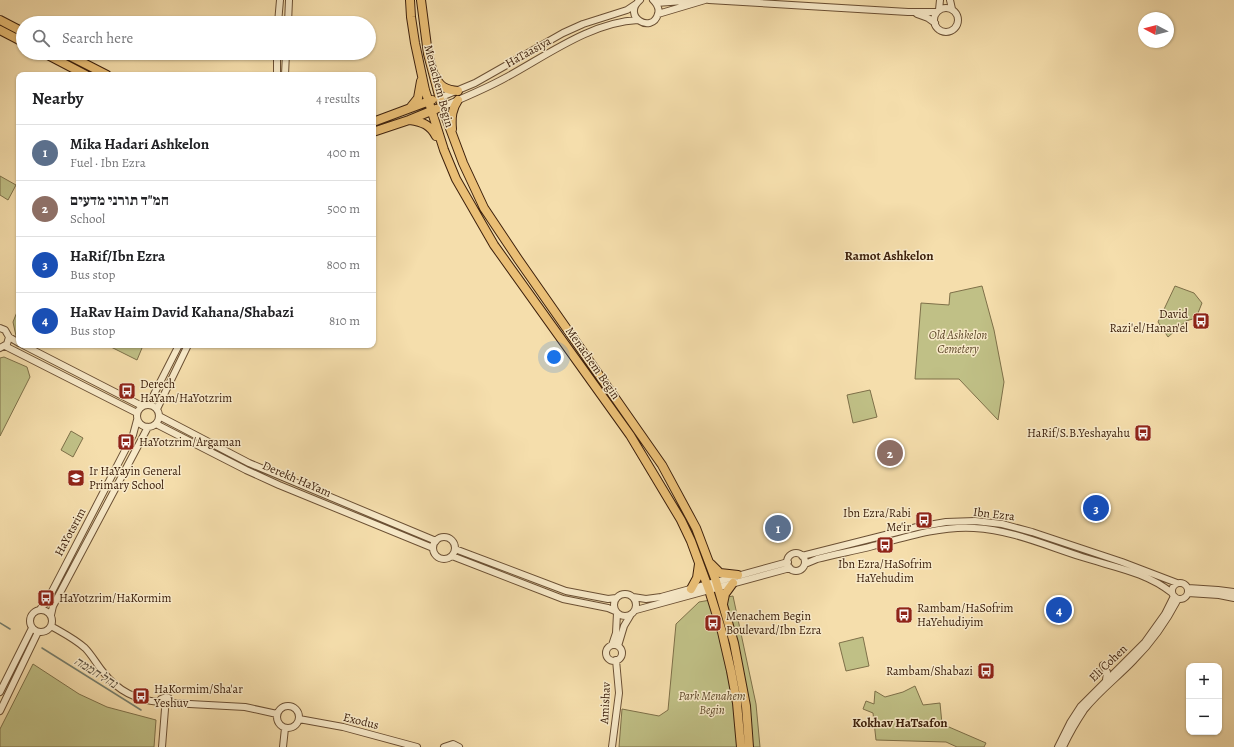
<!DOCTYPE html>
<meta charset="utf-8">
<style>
body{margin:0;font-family:Alegreya,"Frank Ruhl Libre",serif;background:#f2f2f2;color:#202124}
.controls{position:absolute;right:12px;bottom:12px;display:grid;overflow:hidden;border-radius:8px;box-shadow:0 1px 3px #0004}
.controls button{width:36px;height:36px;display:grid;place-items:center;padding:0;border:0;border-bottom:1px solid #e0e0e0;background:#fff;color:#202124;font:20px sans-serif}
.compass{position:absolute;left:1138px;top:12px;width:36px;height:36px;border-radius:50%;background:#fff;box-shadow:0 1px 3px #0004;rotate:277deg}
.you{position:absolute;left:554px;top:357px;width:14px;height:14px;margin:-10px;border:3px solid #fff;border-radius:50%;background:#1a73e8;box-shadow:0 0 0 6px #1a73e833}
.badge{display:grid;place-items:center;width:26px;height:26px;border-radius:50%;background:#7c3aed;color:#fff;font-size:13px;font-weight:700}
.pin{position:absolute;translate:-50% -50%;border:2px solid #fff;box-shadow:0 1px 4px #0006}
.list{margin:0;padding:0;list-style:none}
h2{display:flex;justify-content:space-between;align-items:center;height:52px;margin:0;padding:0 16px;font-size:17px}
h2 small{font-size:13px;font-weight:400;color:#757577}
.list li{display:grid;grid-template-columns:26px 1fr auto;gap:12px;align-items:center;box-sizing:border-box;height:56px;padding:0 16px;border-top:1px solid #e0e0e0}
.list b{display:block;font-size:15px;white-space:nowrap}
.list p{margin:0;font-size:13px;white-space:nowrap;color:#757577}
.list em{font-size:13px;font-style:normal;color:#757577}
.icon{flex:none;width:22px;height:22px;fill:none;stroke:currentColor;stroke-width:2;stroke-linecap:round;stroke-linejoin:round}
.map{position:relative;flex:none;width:1234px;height:747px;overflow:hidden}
.search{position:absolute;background:#fff;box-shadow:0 1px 3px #0004;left:16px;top:16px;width:360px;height:44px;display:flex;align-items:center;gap:10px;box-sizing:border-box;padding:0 14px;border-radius:22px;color:#757577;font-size:15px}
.panel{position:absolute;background:#fff;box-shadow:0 1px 3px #0004;left:16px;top:72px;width:360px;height:276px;border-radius:8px}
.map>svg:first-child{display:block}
.green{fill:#c0c086;stroke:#7e7049}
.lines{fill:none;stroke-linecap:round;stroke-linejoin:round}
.stream{stroke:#767e6d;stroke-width:1.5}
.minor-casing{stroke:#6b5034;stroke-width:8}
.major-casing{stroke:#3d200c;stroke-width:10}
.minor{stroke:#f8eac9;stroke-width:6}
.major{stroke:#eabf76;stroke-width:8}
.labels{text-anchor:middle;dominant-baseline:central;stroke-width:3;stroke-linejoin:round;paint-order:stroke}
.street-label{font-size:12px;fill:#3d200c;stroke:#f8eac9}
.poi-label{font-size:12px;fill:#3d200c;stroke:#f8eac9;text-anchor:start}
.park-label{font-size:12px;font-style:italic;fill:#5e482a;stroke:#f8eac9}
.neighbourhood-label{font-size:13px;font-weight:bold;fill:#3d200c;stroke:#f8eac9}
.water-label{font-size:13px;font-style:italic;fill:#5a4f3d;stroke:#f8eac9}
</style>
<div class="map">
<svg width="1234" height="747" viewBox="0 0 1234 747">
<rect width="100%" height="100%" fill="#f5deac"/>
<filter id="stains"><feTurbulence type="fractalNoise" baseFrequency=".005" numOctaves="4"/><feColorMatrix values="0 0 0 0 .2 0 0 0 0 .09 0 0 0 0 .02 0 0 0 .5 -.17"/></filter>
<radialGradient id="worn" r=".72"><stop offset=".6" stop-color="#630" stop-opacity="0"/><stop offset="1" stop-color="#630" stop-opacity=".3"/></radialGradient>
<path class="green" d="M0,176L16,185L8,200L0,195Z
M982,286L994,330L1004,382L998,420L959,379H915L921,303L949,305L950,293Z
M1175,286L1194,293L1202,303L1196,318L1186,321L1168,337L1158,322Z
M19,307V338L16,336L13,322Z
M107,345H137L142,348L137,360Z
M4,357L27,367L30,377L0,436V358Z
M870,390L877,417L853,423L847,395Z
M71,431L83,438L73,457L61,450Z
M733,596L756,704L760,747H619L622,709L659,716L668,710L676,624L699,602Z
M863,637L869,666L846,671L839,643Z
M33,664L79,694L107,707L156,720L154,747H0V729Z
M915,686L923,705L940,703L942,724L986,743L984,747H957L946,742L876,740L873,713L863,709L866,701L874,704L875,691L885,697L903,692Z"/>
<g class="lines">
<path class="stream" d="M0,623L10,629
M42,648L141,710"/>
<g class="minor-casing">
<path id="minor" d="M640,0C621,16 652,35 658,14C660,8 657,4 653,0
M709,0L908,12H937
M950,0L952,9
M656,3L698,0
M934 20a12 12 0 1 1 24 0a12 12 0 1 1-24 0Z
M939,10L940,0
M658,14L705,0
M917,14L928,18L935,23
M278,23L280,0
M288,23L289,0
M277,75V53
M285,75L286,53
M439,98L475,83L563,33L583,24L627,10L636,4
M442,107C463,98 485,89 505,78C546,56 591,22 638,20
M0,328L5,330L9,337L7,344L0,348
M9,337L19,343
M23,345L142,406
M5,346L137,413
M149,404L179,345
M137 416a11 11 0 1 1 22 0a11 11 0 1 1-22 0Z
M157,409L188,345
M159,416L249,463L436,541
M156,424L246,470L279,485L433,548
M433 548a11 11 0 1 1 22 0a11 11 0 1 1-22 0Z
M455,549L566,591L608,599L616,598
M787 562a9 9 0 1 1 18 0a9 9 0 1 1-18 0Z
M452,556L563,599L608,608L615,611
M802,556L917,527L946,522L975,521L1002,524L1032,532L1122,562L1177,583
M805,564L817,559C836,554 855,551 873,546C906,537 940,526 974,528C1012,530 1047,546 1082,557C1113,567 1146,572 1172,593
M1172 591a8 8 0 1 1 16 0a8 8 0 1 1-16 0Z
M1188,588L1218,590L1234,592
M1188,593L1219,595L1234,598
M614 605a11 11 0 1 1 22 0a11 11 0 1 1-22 0Z
M633,597L646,599L661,597L788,562
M30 621a11 11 0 1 1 22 0a11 11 0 1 1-22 0Z
M39,610L46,603L133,435L137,420
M636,610L790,568
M51,615L53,606L148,427
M51,626C63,633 75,639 85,648C92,655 97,665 104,673C118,691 136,700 159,702
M612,645L616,633L617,613
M606 653a8 8 0 1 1 16 0a8 8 0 1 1-16 0Z
M618,646L624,626L630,616
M1103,665L1107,672L1106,680
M0,692L32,628
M159,702L161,699L166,697L169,698L171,703
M171,703L245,707L277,714
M277 717a11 11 0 1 1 22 0a11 11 0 1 1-22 0Z
M0,711L38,632
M299,719L343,727L417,747
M162,747L165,709
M283,747L285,728
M444,747L453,744L459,747
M612,747L619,693L616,660
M1058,747L1070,723L1081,706L1145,642L1165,614L1174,596
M1063,747C1069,734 1076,722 1084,710C1099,691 1118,677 1134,660C1152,642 1166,622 1178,599"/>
</g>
<g class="major-casing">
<path id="major" d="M410,0L411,17L415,43L425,90L444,150L456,179L494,245L630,435L681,520L691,541L709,590L722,632L731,671L737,703L741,747
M421,0L428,54L442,107L463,163L484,208L518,259L662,465L696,528L716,581L734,643L746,706L749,747
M0,20L23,32
M0,30L23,42
M44,53L86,75
M64,53L107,75
M435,76C440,87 446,90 458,91
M410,108L418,98L421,81
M410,120C423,122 430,125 436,136
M373,122L432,100
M452,129C451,117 452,109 458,100
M373,132L409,120L436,109
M711,564L720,573L738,575
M691,589L697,578L699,564
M723,604L725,594L733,583"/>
</g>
<use href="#minor" class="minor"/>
<use href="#major" class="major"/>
</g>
<defs>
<g id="bus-square" transform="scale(0.9)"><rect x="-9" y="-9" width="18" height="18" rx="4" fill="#8f2418" stroke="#f8eac9"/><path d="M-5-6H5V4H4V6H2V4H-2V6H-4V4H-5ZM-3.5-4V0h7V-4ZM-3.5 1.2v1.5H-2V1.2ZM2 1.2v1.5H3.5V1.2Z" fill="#fff"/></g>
<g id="school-square" transform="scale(0.9)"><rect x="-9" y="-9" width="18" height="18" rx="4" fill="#8f2418" stroke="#f8eac9"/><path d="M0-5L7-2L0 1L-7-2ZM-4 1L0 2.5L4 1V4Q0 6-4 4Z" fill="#fff"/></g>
</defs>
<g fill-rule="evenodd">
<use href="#bus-square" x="1201" y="321"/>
<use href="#bus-square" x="127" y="391"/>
<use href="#bus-square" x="1143" y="433"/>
<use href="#bus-square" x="126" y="442"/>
<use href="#school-square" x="76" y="478"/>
<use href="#bus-square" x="924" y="520"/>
<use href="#bus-square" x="885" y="545"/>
<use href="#bus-square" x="46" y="598"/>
<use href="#bus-square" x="904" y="615"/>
<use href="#bus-square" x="713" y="623"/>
<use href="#bus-square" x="986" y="671"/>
<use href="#bus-square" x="141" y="696"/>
</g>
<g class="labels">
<g class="street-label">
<text transform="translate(528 52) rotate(-29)">HaTaasiya</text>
<text transform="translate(439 86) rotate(75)">Menachem Begin</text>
<text transform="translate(593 363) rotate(55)">Menachem Begin</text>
<text transform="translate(297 479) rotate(23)">Derekh HaYam</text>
<text transform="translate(994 514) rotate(7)">Ibn Ezra</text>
<text transform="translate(70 532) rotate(-62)">HaYotsrim</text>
<text transform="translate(1108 663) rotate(-44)">Eli Cohen</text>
<text transform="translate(605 703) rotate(-87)">Amishav</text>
<text transform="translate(361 721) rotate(14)">Exodus</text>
</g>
<g class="poi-label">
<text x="1188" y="314" text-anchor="end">David<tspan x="1188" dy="14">Razi'el/Hanan'el</tspan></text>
<text x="140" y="384">Derech<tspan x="140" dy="14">HaYam/HaYotzrim</tspan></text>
<text x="1130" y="433" text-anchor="end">HaRif/S.B.Yeshayahu</text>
<text x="139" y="442">HaYotzrim/Argaman</text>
<text x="89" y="471">Ir HaYayin General<tspan x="89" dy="14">Primary School</tspan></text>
<text x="911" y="513" text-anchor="end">Ibn Ezra/Rabi<tspan x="911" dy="14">Me'ir</tspan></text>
<text x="885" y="564" text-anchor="middle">Ibn Ezra/HaSofrim<tspan x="885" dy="14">HaYehudim</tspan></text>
<text x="59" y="598">HaYotzrim/HaKormim</text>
<text x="917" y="608">Rambam/HaSofrim<tspan x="917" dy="14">HaYehudiyim</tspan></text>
<text x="726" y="616">Menachem Begin<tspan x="726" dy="14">Boulevard/Ibn Ezra</tspan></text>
<text x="973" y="671" text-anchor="end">Rambam/Shabazi</text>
<text x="154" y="689">HaKormim/Sha'ar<tspan x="154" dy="14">Yeshuv</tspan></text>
</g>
<g class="park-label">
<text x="958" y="335">Old Ashkelon<tspan x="958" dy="14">Cemetery</tspan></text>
<text x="712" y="696">Park Menahem<tspan x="712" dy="14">Begin</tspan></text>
</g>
<g class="neighbourhood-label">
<text x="889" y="255">Ramot Ashkelon</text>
<text x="900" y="722">Kokhav HaTsafon</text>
</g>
<g class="water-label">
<text transform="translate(96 672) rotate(32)">נחל חממה</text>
</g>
</g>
<rect width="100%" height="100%" filter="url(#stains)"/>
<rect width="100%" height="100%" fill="url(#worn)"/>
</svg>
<div class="controls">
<button>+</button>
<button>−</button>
</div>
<svg class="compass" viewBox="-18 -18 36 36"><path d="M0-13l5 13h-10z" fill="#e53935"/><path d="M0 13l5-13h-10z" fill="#757577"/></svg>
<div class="you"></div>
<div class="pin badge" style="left:778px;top:528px;background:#5c6f8a">1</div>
<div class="pin badge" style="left:890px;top:453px;background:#8d6e63">2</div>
<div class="pin badge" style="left:1096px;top:508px;background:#1a4fb4">3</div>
<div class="pin badge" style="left:1059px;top:610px;background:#1a4fb4">4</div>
<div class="search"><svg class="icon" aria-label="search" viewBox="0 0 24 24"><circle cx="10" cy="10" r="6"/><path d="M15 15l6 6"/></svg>Search here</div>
<section class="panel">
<h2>Nearby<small>4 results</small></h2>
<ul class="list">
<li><span class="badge" style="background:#5c6f8a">1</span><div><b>Mika Hadari Ashkelon</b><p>Fuel · Ibn Ezra</p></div><em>400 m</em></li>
<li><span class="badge" style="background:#8d6e63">2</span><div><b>חמ&quot;ד תורני מדעים</b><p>School</p></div><em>500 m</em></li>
<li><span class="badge" style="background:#1a4fb4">3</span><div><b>HaRif/Ibn Ezra</b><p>Bus stop</p></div><em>800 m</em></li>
<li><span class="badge" style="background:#1a4fb4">4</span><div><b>HaRav Haim David Kahana/Shabazi</b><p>Bus stop</p></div><em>810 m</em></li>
</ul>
</section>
</div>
